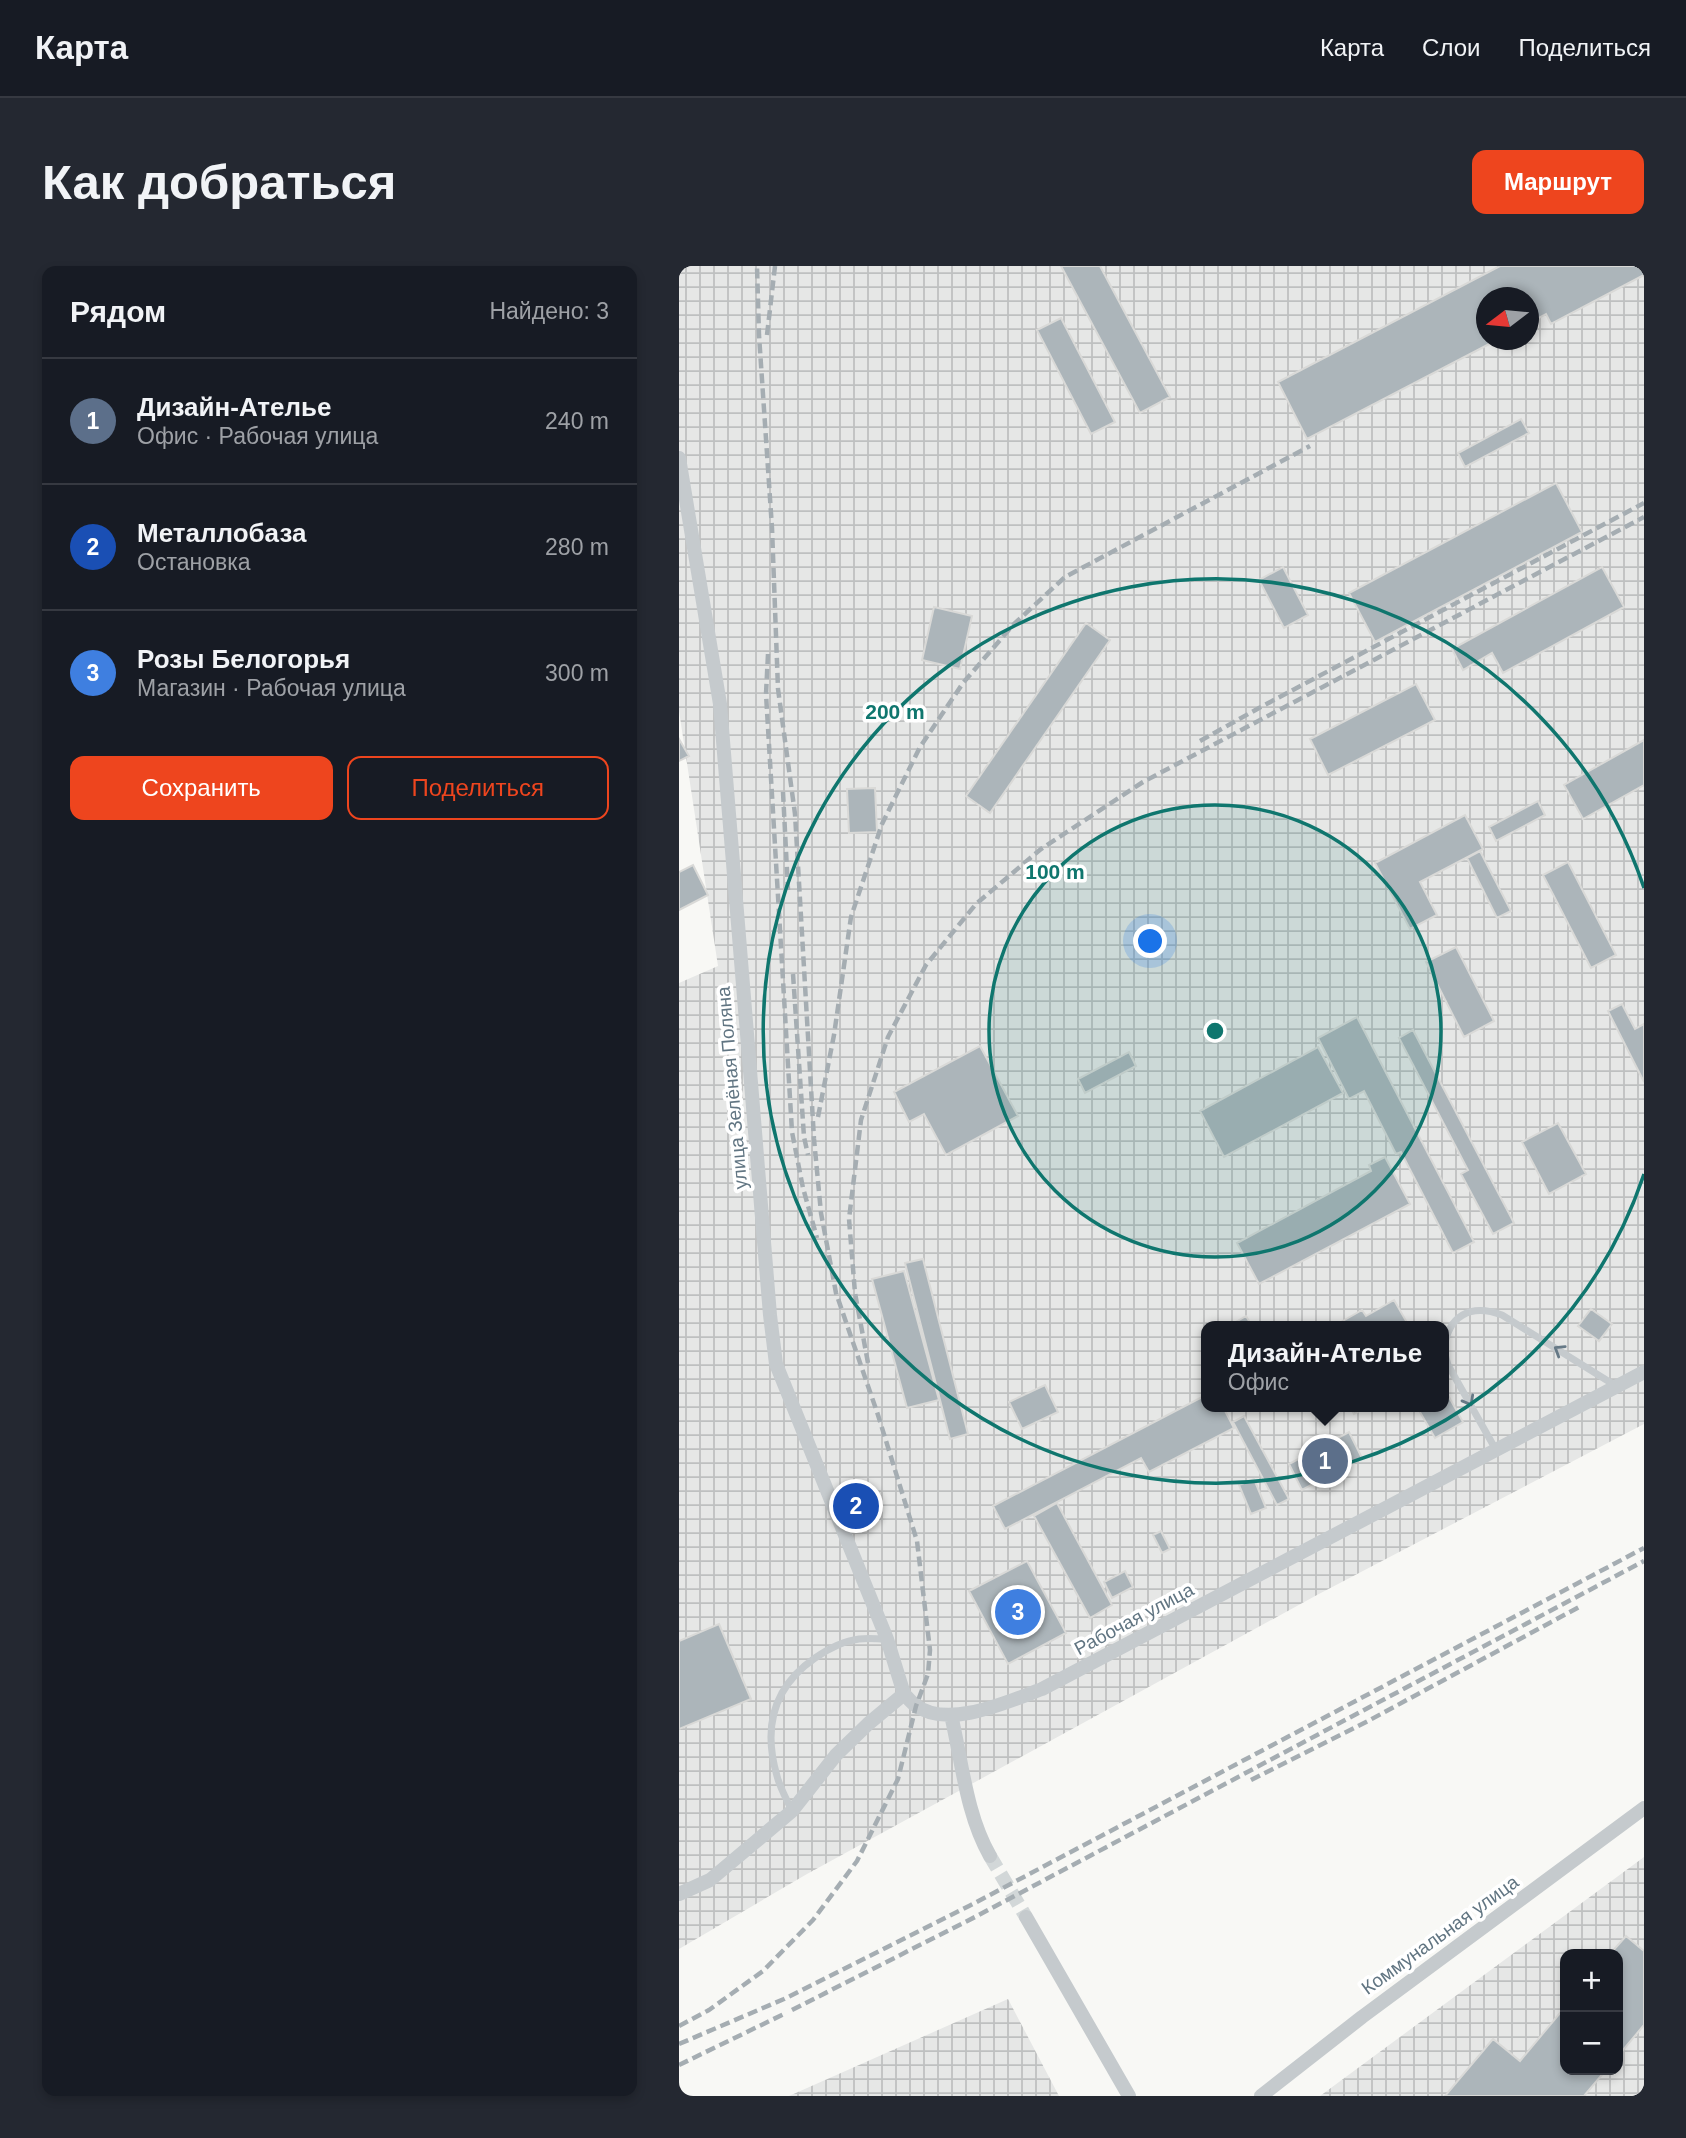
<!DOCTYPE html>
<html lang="ru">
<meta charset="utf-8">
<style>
body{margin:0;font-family:Arial,sans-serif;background:#242831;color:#f1f3f6}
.controls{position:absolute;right:21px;bottom:21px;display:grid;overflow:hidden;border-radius:14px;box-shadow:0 4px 10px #0003}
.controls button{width:63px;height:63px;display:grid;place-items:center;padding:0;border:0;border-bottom:2px solid #363941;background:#171b24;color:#f1f3f6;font:35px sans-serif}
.compass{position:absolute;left:797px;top:21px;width:63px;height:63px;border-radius:50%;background:#171b24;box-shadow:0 4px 10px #0003;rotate:254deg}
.you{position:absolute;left:472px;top:676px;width:24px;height:24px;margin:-18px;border:5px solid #fff;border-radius:50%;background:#1a73e8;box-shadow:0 0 0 10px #1a73e833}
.badge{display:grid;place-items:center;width:46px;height:46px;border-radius:50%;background:#ee451e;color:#fff;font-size:23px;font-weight:700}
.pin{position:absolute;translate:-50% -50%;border:4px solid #fff;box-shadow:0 2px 7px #0006}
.popup{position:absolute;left:522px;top:1055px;width:248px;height:91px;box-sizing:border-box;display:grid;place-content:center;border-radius:14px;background:#171b24;filter:drop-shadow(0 2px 5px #0005);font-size:23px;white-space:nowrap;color:#9ea1a6}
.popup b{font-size:26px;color:#f1f3f6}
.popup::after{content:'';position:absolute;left:50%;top:100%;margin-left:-14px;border:14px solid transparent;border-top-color:#171b24}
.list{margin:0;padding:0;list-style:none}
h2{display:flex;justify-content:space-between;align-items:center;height:91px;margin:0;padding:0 28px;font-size:30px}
h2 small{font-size:23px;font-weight:400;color:#9ea1a6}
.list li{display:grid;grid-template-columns:46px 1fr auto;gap:21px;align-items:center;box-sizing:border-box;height:126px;padding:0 28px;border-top:2px solid #363941}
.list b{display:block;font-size:26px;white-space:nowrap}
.list p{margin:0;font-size:23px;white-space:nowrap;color:#9ea1a6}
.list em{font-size:23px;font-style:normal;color:#9ea1a6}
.actions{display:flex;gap:14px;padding:21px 28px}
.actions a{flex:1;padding:16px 0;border:2px solid #ee451e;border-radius:14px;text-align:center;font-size:24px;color:#ee451e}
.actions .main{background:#ee451e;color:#fff}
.map{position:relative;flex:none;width:965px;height:1830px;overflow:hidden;border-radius:14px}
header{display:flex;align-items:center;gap:42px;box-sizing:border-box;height:98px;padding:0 35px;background:#171b24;border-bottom:2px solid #363941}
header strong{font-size:33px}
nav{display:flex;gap:38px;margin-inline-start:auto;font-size:24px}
.intro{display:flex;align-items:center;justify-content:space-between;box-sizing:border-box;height:168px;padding:0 42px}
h1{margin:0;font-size:49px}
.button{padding:18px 32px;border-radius:14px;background:#ee451e;color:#fff;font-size:24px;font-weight:700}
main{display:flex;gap:42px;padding:0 42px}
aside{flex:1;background:#171b24;border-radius:14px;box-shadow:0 4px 10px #0003}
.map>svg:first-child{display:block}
.industrial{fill:url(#industrial-grid);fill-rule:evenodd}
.building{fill:#acb5ba;stroke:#d9d9d7;stroke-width:2}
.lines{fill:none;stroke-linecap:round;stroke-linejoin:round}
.street-tunnel{stroke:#d2d7d8;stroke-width:14;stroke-dasharray:14 7;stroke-linecap:butt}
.lane{stroke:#c5cacd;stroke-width:7}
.street{stroke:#c5cacd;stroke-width:14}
.rail{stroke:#a5adb2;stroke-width:4.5;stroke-dasharray:10 5;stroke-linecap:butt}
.oneway{stroke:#667986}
.ring{fill:none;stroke:#0f766e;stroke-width:3.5}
.labels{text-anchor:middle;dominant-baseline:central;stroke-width:7;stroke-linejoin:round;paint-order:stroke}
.street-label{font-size:19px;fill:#617582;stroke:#fff}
.centre{fill:#0f766e;stroke:#fff;stroke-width:3.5}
.ring-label{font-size:21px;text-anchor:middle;font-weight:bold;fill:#0f766e;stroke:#fff;stroke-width:7;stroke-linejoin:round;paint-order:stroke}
</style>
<header>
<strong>Карта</strong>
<nav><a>Карта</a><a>Слои</a><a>Поделиться</a></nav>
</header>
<div class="intro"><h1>Как добраться</h1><a class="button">Маршрут</a></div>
<main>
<aside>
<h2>Рядом<small>Найдено: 3</small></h2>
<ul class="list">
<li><span class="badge" style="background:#5c6f8a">1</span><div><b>Дизайн-Ателье</b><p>Офис · Рабочая улица</p></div><em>240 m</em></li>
<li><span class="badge" style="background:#1a4fb4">2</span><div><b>Металлобаза</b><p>Остановка</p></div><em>280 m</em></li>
<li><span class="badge" style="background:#3f7fe0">3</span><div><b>Розы Белогорья</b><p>Магазин · Рабочая улица</p></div><em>300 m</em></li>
</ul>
<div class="actions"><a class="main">Сохранить</a><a>Поделиться</a></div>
</aside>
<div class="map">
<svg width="965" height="1830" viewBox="0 0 965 1830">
<defs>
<pattern id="industrial-grid" width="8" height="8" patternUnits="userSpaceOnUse" patternTransform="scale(1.75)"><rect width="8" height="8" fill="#e6e7e6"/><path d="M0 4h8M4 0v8" fill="none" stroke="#bec0c0"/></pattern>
</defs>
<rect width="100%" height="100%" fill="#f8f8f5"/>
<path class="industrial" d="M0,0H965V1158L638,1329L128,1608L0,1683V717L39,700L0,445ZM808,32H850V74H808ZM527,1060H765V1141H527Z
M965,1591V1830H641ZM886,1688H939V1804H886Z
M329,1733L380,1830H110Z"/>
<path class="building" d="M382,0H421L491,131L461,147Z
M821,0H965V9L872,58L867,48L850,57V32H808V74H818L628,173L599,116Z
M382,52L436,156L412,168L358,64Z
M842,153L850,167L786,201L779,187Z
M877,217L903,266L696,376L670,327Z
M604,301L629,349L605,362L580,314Z
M923,301L945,341L824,407L813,387L784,404L773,383Z
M255,341L293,350L281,403L243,394Z
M407,357L431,374L311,547L287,530Z
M737,418L756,454L649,509L631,473Z
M0,473L10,490L0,495Z
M965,474V519L904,553L885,519Z
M196,522L198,566L170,567L168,523Z
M859,535L866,549L817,575L810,561Z
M786,549L804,583L741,616L758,649L731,663L696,597Z
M801,585L832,645L818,652L788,592Z
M889,596L937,689L912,702L864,609Z
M14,599L29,629L0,644V606Z
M777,681L815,755L785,771L747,696Z
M943,738L956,763L965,758V816L929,745Z
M678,751L795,976L774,987L722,886L717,888L685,825L670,833L639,772Z
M734,764L835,957L814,968L782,908L789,904L720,772Z
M301,780L339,850L267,889L245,848L230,856L215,826Z
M639,781L664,827L545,891L521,845Z
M450,786L457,800L406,827L399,813Z
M879,857L907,908L870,928L843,876Z
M706,891L731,938L580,1018L558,977L692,905L690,899Z
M244,993L289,1168L271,1173L226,997Z
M225,1005L260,1134L228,1142L193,1013Z
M715,1034L730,1060H655L683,1044L687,1050Z
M912,1043L933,1058L920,1075L899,1060Z
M567,1050L573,1060H550Z
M366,1119L379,1146L343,1163L330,1136Z
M765,1122L784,1156L756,1172L738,1141H765Z
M527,1129V1141H544L555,1162L470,1206L462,1192L326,1263L314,1240Z
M671,1141H688L675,1148Z
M565,1150L610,1233L598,1239L554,1156Z
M670,1166L683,1192L623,1224L610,1198Z
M575,1213L587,1242L572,1248L560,1219Z
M378,1237L433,1339L411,1352L355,1250Z
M482,1265L491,1283L483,1287L474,1269Z
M348,1295L387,1367L329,1398L290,1325Z
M446,1305L454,1321L433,1332L425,1316Z
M40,1358L72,1433L0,1463V1375Z
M947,1670L965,1685V1759L939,1790V1688H931Z
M886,1741V1804H927L905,1830H766L814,1773L841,1795Z"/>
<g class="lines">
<path class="street-tunnel" d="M311,1590L347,1651"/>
<path class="lane" d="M765,1083C769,1050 791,1037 823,1049L937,1120
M765,1085L769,1099L817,1184
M113,1545C108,1534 101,1522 98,1510C84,1462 94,1421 136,1392C149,1383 164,1375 180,1373C189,1372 198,1373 207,1373"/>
<path class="street" d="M0,192L41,438L91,1049L97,1098L208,1373L225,1428
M272,1449C283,1495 287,1548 311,1590
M0,1628L31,1614L113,1545L157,1489L189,1458L225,1428C228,1431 232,1436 236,1439C269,1464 330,1435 363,1423L965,1106
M347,1651L450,1830
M582,1830L683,1751L965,1542"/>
<path class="rail" d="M88,69L96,0
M89,388L87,428L113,866L124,922L138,972
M521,475L580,442L965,237
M104,526L109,624
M114,708L125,871L129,889
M139,851L155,769L172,651L203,558L241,481L284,417L334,359L386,311L631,180
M189,1097L176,1027L170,953L182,854L209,771L247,699L297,638L362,583L464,516L965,251
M572,1514L689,1455L900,1341
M113,1744L296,1651L965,1295
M0,1760L30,1744L84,1705L134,1654L178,1595L219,1513L237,1440L249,1408L251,1384L238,1275L199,1149L157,1027L142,947L135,873L116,548L99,423L93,262L80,69L78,0
M0,1778L105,1733L290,1640L965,1282
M0,1799L107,1747"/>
</g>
<defs><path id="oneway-chevron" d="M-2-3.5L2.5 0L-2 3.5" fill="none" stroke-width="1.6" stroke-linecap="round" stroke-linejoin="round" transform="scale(1.75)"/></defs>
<g class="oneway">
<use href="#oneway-chevron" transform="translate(880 1084) rotate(-148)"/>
<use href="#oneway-chevron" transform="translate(790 1135) rotate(61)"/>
</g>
<circle cx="536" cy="765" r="226" fill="#0f766e" fill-opacity=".12"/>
<g class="ring">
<circle cx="536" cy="765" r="226"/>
<path d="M965 908A452 452 0 1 1 965 622"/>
</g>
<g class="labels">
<g class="street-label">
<text transform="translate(53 822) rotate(-95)">улица Зелёная Поляна</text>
<text transform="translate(455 1353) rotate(-28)">Рабочая улица</text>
<text transform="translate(761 1669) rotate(-36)">Коммунальная улица</text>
</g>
</g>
<circle cx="536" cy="765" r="10" class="centre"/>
<g class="ring-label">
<text x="216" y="453">200 m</text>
<text x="376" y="613">100 m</text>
</g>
</svg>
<div class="controls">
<button>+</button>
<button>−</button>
</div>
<svg class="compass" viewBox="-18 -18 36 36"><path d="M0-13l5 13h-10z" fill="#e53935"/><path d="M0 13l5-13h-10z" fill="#9ea1a6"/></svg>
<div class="you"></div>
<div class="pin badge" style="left:646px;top:1195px;background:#5c6f8a">1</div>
<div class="popup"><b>Дизайн-Ателье</b>Офис</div>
<div class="pin badge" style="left:177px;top:1240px;background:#1a4fb4">2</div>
<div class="pin badge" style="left:339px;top:1346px;background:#3f7fe0">3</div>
</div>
</main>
